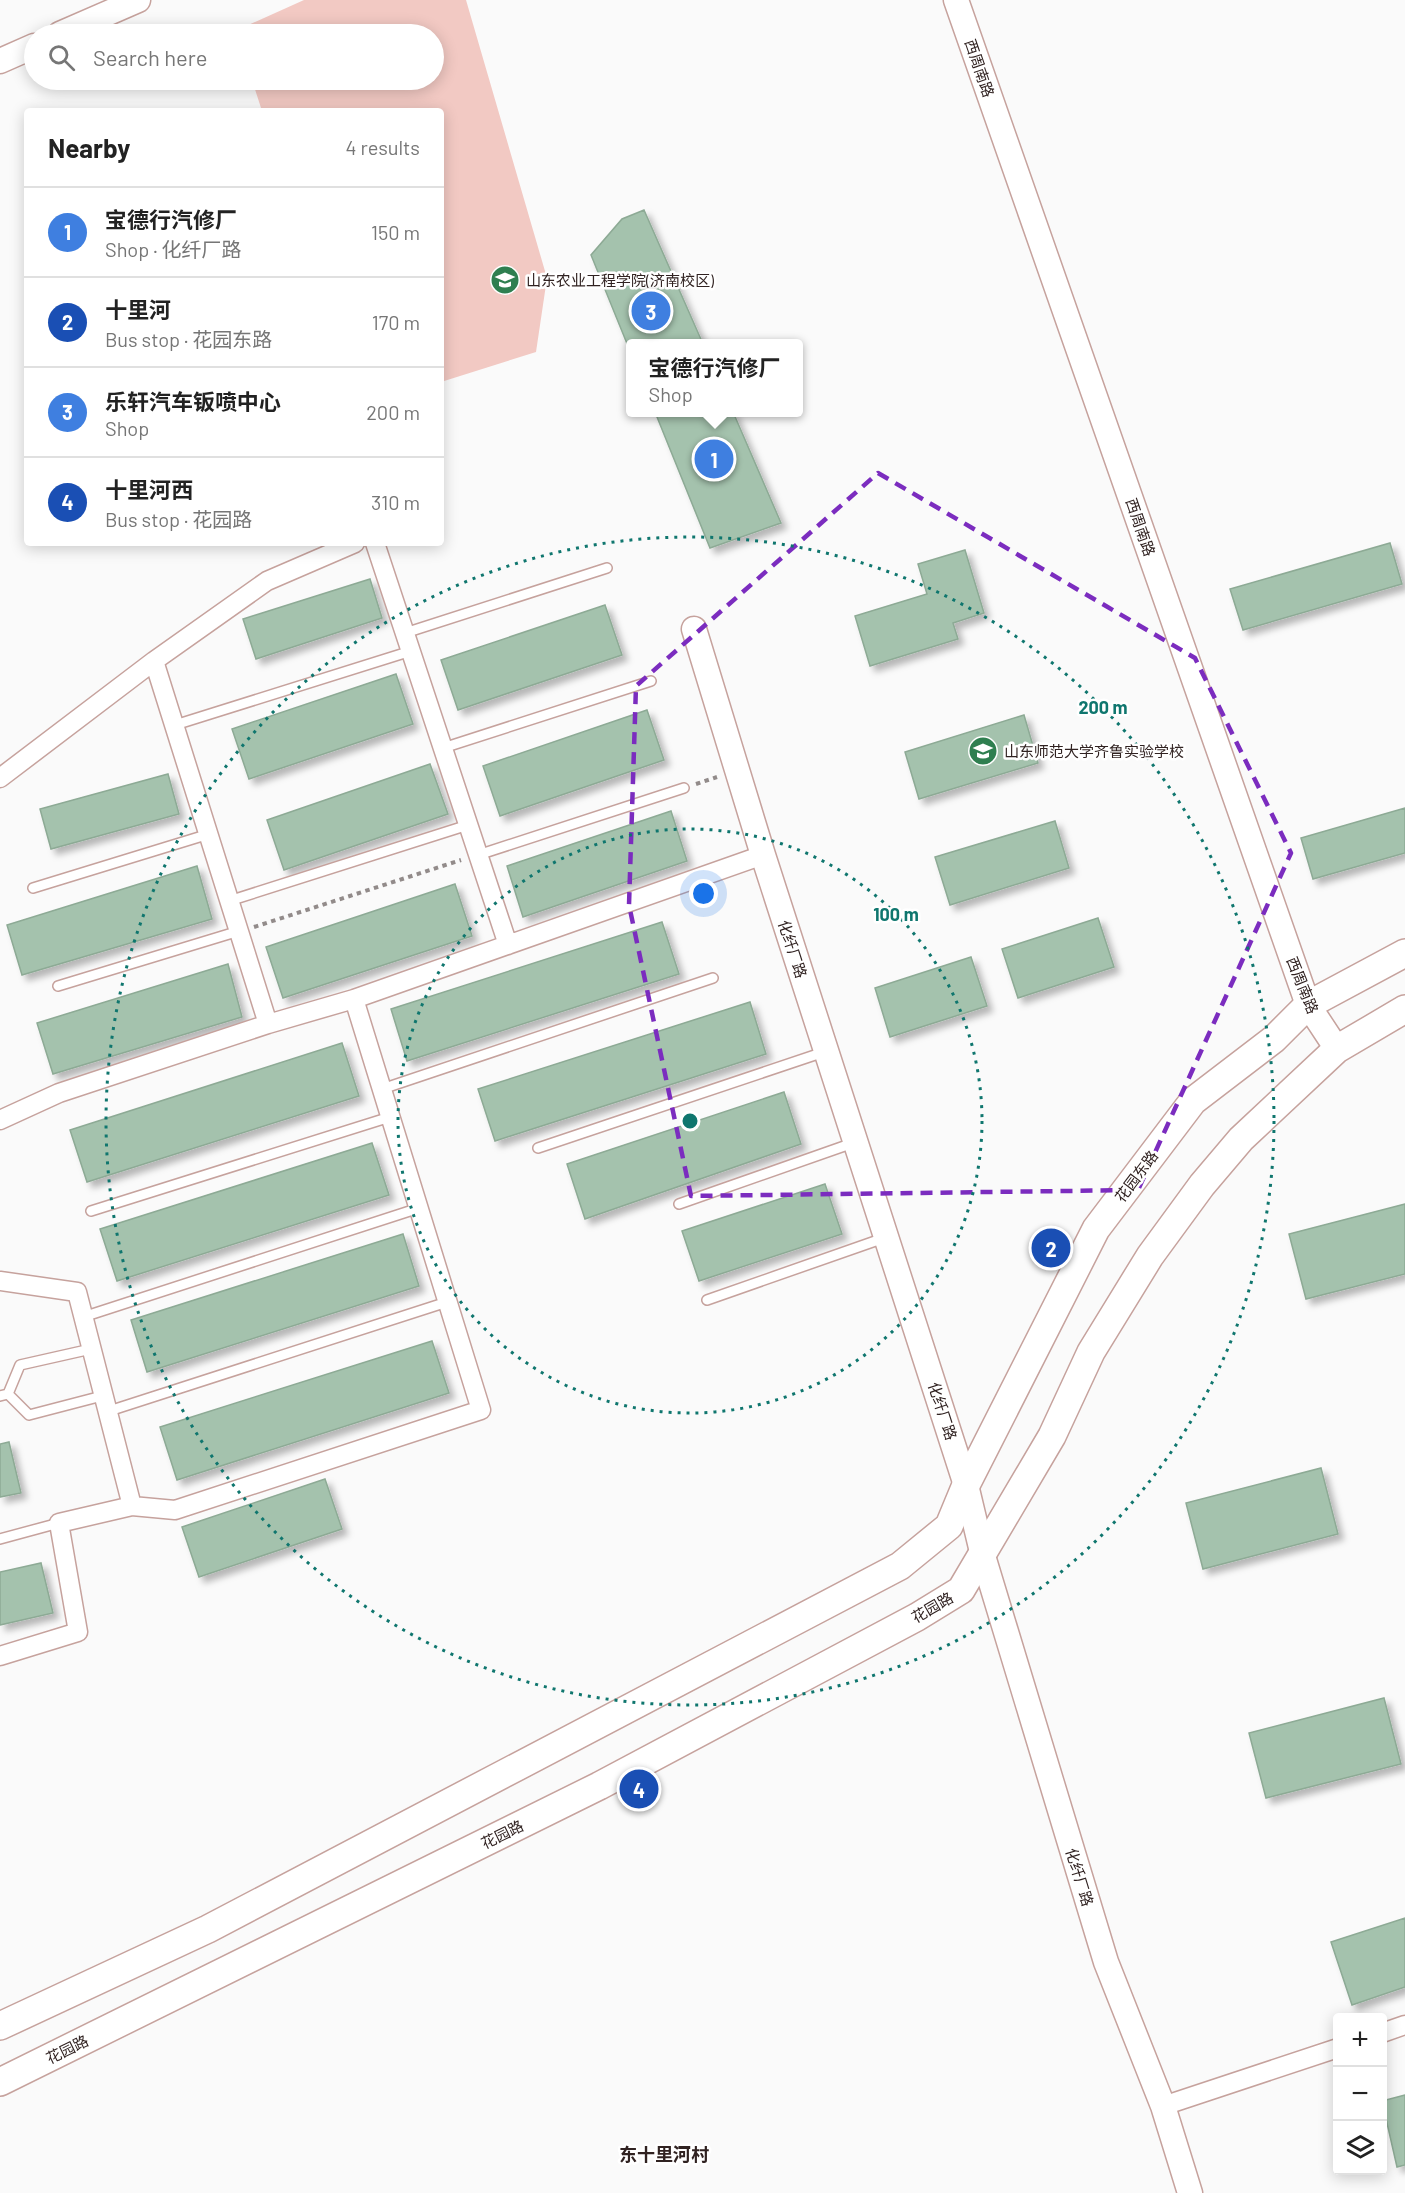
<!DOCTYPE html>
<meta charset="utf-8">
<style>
body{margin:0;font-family:Barlow,"Noto Sans SC",sans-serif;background:#f2f2f2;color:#222}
.controls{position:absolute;right:18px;bottom:18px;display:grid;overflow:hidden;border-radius:6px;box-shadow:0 3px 15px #0003}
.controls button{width:54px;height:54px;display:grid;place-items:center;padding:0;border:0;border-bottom:2px solid #e0e0e0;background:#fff;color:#222;font:30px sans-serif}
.you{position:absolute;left:704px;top:894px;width:21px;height:21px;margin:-15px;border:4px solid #fff;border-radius:50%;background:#1a73e8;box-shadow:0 0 0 9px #1a73e833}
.badge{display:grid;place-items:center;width:39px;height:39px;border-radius:50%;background:#0f766e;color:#fff;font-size:20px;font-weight:700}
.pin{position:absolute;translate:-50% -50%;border:3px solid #fff;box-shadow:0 2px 6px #0006}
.popup{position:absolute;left:626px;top:339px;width:177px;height:78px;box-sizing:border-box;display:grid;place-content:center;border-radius:6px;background:#fff;filter:drop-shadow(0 2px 4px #0005);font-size:20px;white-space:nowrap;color:#767676}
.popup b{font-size:22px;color:#222}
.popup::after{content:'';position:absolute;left:50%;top:100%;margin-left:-12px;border:12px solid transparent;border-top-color:#fff}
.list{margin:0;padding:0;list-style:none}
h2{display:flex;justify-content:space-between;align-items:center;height:78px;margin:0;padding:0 24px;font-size:26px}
h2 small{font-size:20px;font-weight:400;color:#767676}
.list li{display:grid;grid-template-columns:39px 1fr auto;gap:18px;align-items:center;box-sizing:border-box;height:90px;padding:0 24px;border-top:2px solid #e0e0e0}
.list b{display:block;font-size:22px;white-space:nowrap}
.list p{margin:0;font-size:20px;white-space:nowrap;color:#767676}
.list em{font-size:20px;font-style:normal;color:#767676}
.icon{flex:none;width:33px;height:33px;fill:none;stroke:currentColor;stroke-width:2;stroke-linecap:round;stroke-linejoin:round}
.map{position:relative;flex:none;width:1405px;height:2193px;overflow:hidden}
.search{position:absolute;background:#fff;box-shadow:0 3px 15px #0003;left:24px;top:24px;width:420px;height:66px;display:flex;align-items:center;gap:15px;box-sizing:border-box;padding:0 21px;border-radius:33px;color:#767676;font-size:22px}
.panel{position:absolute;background:#fff;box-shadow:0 3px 15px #0003;left:24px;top:108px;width:420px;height:438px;border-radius:6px}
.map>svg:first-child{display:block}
.green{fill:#f2c9c3}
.building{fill:#a4c2ad;stroke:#8daa95;stroke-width:1.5;filter:url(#shadow)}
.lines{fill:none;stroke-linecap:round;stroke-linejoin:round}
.lane-casing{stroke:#c6a29d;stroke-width:12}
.street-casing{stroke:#c6a29d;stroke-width:21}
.secondary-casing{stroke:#c6a29d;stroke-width:27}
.primary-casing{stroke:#c6a29d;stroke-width:30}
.path{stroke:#928b8a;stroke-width:4;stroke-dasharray:4.5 4.5;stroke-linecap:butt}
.lane{stroke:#fff;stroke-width:9}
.street{stroke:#fff;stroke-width:18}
.secondary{stroke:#fff;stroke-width:24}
.primary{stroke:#fff;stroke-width:27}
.marked{fill:none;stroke:#7b2cbf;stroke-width:4.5;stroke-dasharray:12 8;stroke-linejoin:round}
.ring{fill:none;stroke:#0f766e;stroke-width:3;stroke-dasharray:3 6}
.labels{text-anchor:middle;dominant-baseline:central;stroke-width:5;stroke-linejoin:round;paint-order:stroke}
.street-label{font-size:15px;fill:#302221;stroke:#fff}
.poi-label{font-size:15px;fill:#302221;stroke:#fff;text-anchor:start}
.quarter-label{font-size:18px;font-weight:bold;fill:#302221;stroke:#fff}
.centre{fill:#0f766e;stroke:#fff;stroke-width:3}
.ring-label{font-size:18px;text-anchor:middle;font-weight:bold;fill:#0f766e;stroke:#fff;stroke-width:5;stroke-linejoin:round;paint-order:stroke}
</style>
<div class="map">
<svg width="1405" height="2193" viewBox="0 0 1405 2193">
<defs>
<filter id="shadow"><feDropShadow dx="5.5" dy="5.5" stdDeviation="3" flood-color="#0004"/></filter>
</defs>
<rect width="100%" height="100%" fill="#fafafa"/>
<path class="green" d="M304,0H466L547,278L536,352L441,382V111H262L252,80H434V34H238L237,30Z"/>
<path class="building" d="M644,210L703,344H630V351L591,255L622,219Z
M655,412H733L781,523L710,548Z
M1390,543L1402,584L1243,630L1230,589Z
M965,550L984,613L953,623L958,639L870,666L855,616L927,594L918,564Z
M370,579L382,618L256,659L243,619Z
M605,605L622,655L458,710L441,660Z
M396,674L413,724L249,779L232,729Z
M647,710L664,760L500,816L483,766Z
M1024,715L1038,763L919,799L905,752Z
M430,764L448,814L284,870L267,820Z
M168,774L179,814L51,849L40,809Z
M1405,808V853L1313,879L1301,838Z
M671,811L687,861L523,917L507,866Z
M1055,821L1069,868L950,905L935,857Z
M197,866L212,919L22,975L7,925Z
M455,884L472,936L283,998L266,947Z
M1098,918L1114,967L1018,998L1002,949Z
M662,922L679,974L407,1061L391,1009Z
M971,957L987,1006L890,1037L875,988Z
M228,964L242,1017L53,1074L37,1023Z
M750,1002L766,1054L495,1141L478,1089Z
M342,1043L359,1096L87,1182L70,1130Z
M784,1092L801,1144L585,1219L567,1164Z
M372,1143L389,1195L117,1281L100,1229Z
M825,1184L842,1234L699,1281L682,1231Z
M1405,1204V1274L1306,1299L1289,1234Z
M403,1234L419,1286L147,1372L131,1320Z
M432,1341L449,1393L177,1480L160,1427Z
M9,1442L21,1493L0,1497V1444Z
M1321,1468L1338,1534L1203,1569L1186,1503Z
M325,1479L342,1529L199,1577L182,1527Z
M41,1563L53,1613L0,1625V1572Z
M1384,1698L1401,1764L1266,1798L1249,1733Z
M1405,1918V1987L1352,2005L1331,1942Z
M1405,2095V2165L1397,2167L1382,2101Z"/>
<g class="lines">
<g class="lane-casing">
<path id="lane" d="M405,633L607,568
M175,725L411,651
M443,748L651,681
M478,855L684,788
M33,888L209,834
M229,901L468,825
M58,986L239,931
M382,1089L713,978
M538,1148L824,1052
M679,1204L853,1143
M91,1211L390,1117
M707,1300L884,1238
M83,1317L419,1208
M8,1394L29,1415L102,1396
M0,1396L8,1394L20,1365L91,1349
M106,1412L447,1302
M0,1539L59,1523"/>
</g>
<g class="street-casing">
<path id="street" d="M375,543L508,945
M0,778L154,661
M268,1024L154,661L267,581L355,543
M0,1120L59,1093L268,1024L354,999L763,855
M0,1281L77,1292L132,1506L59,1523L78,1632L0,1656
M132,1506L175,1510L481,1410L354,999
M1382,2033L1405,2025
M1163,2106L1338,2048"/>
</g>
<g class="secondary-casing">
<path id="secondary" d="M956,0L1308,1005L1337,1049
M60,34L138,0
M0,61L34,46
M694,629L763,855L966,1485L983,1556L1106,1962L1163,2106L1190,2193"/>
</g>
<g class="primary-casing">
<path id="primary" d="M0,2026L208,1929L900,1566L949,1526L966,1485L1096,1229L1193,1101L1274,1039L1308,1005L1405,953
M0,2082L599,1786L917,1617L961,1590L1052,1436L1091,1352L1150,1256L1202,1185L1241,1139L1337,1049L1405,1009"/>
</g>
<path class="path" d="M696,784L717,777
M254,927L461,860"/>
<use href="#lane" class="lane"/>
<use href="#street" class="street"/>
<use href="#secondary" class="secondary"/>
<use href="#primary" class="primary"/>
</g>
<path class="marked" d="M878,473L1195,658L1291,853L1138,1190L691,1196L629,905L636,686Z"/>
<g class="ring">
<circle cx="690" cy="1121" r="292"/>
<circle cx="690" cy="1121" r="584"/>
</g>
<defs>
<g id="university-disc" transform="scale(1.5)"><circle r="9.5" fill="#2f7f50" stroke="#fff"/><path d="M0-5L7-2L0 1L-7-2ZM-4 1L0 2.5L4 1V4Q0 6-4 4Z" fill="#fff"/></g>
<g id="school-disc" transform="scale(1.5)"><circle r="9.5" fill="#2f7f50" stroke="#fff"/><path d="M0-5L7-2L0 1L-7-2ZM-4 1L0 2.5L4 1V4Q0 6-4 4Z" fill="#fff"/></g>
</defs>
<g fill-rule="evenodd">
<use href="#university-disc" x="505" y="280"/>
<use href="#school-disc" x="983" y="751"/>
</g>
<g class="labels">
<g class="street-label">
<text transform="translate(980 68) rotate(71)">西周南路</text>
<text transform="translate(1141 527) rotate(71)">西周南路</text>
<text transform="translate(793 949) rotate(72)">化纤厂路</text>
<text transform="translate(1303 985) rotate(68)">西周南路</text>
<text transform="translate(1136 1176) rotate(-53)">花园东路</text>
<text transform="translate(943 1411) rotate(72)">化纤厂路</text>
<text transform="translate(932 1607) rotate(-30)">花园路</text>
<text transform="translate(502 1834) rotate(-26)">花园路</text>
<text transform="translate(1080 1877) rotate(73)">化纤厂路</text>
<text transform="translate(67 2049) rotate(-26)">花园路</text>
</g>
<g class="poi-label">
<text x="526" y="280">山东农业工程学院(济南校区)</text>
<text x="1004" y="751">山东师范大学齐鲁实验学校</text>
</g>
<g class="quarter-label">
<text x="664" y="2154">东十里河村</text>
</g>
</g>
<circle cx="690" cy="1121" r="9" class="centre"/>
<g class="ring-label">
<text x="1103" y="714">200 m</text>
<text x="896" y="921">100 m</text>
</g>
</svg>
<div class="controls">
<button>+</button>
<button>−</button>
<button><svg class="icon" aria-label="layers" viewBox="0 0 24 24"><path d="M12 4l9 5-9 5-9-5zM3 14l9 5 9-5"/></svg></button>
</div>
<div class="you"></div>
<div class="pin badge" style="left:714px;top:459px;background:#3f7fe0">1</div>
<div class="popup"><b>宝德行汽修厂</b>Shop</div>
<div class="pin badge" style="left:1051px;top:1248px;background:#1a4fb4">2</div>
<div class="pin badge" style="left:651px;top:311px;background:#3f7fe0">3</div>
<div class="pin badge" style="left:639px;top:1789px;background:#1a4fb4">4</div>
<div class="search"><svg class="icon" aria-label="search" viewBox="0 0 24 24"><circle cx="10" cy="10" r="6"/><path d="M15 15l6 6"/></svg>Search here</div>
<section class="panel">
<h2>Nearby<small>4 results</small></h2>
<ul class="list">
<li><span class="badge" style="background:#3f7fe0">1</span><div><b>宝德行汽修厂</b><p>Shop · 化纤厂路</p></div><em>150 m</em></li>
<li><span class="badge" style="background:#1a4fb4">2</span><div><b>十里河</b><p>Bus stop · 花园东路</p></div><em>170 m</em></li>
<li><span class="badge" style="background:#3f7fe0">3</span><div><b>乐轩汽车钣喷中心</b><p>Shop</p></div><em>200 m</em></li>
<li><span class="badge" style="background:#1a4fb4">4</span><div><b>十里河西</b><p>Bus stop · 花园路</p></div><em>310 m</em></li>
</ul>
</section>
</div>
